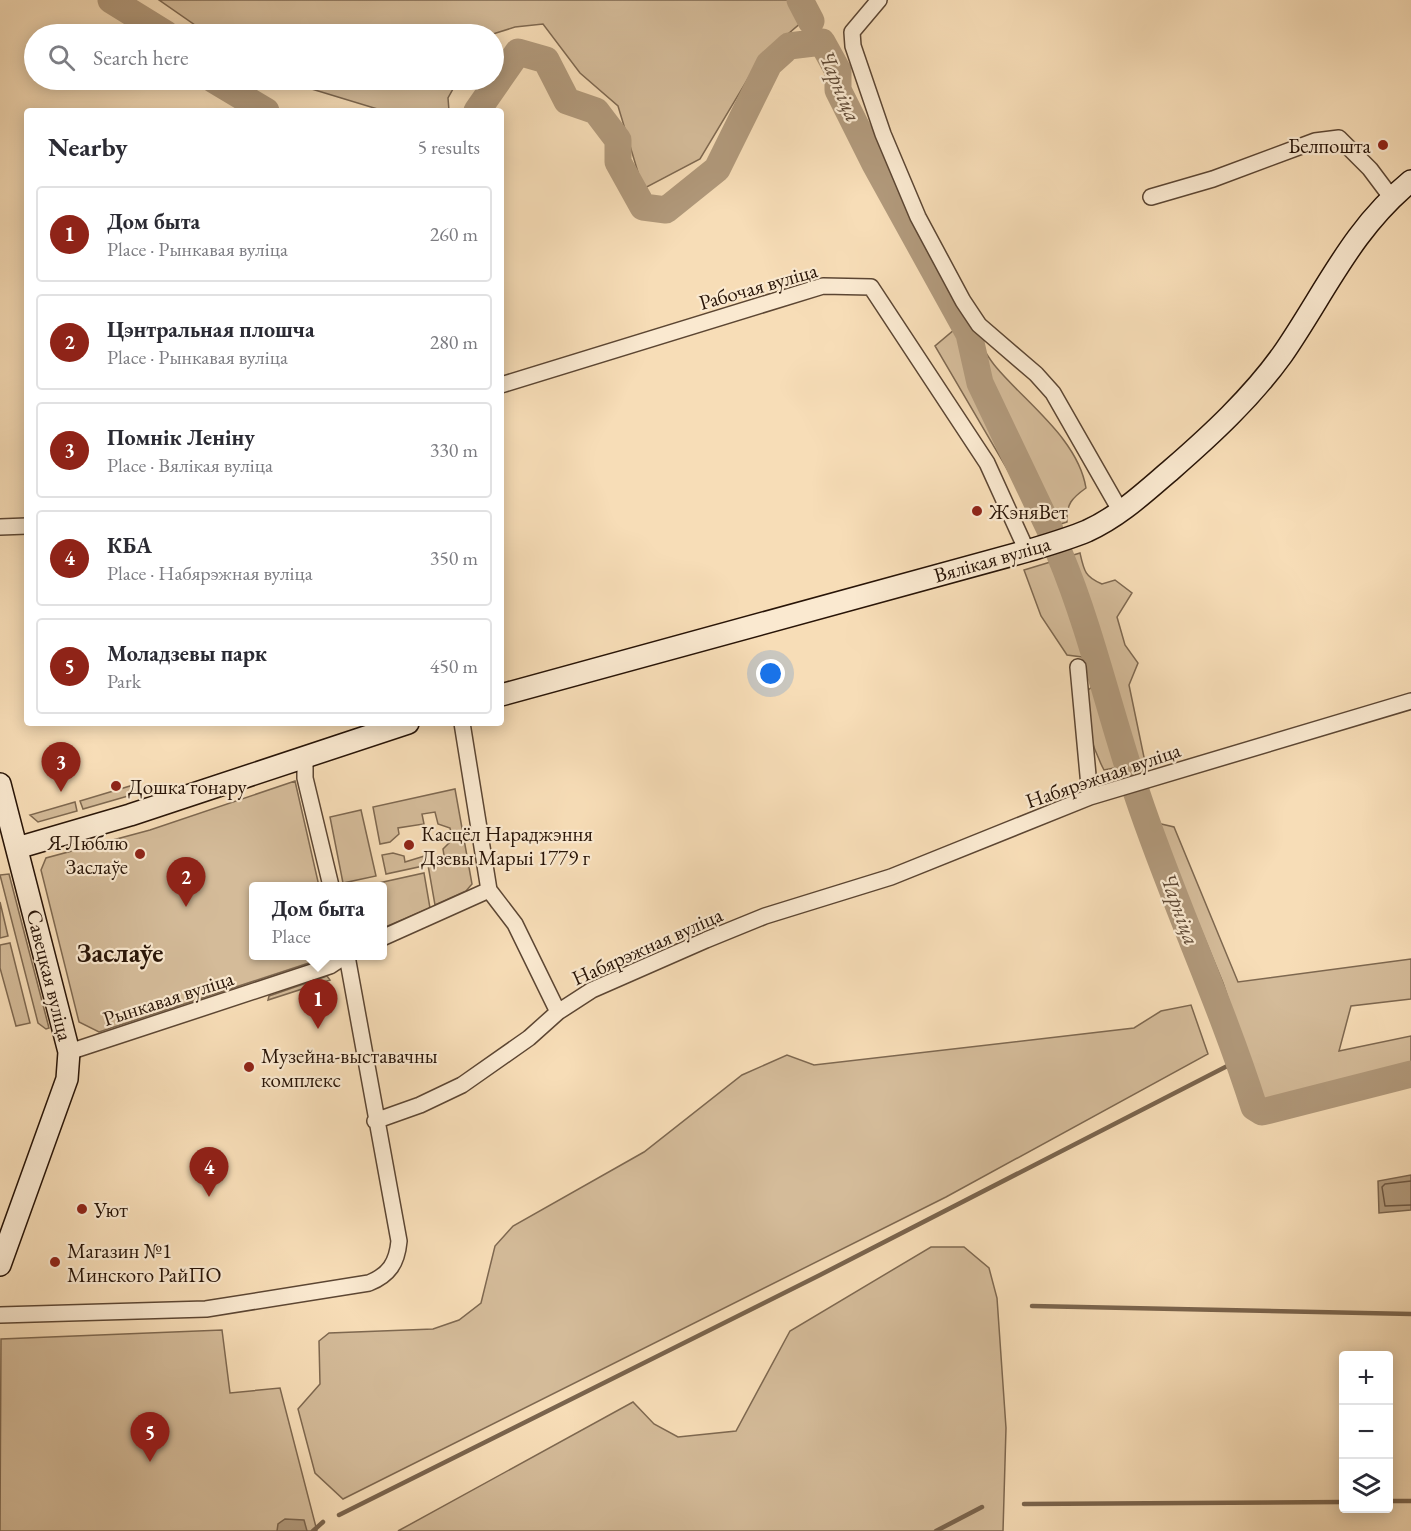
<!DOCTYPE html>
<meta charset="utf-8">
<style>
body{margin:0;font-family:"EB Garamond",serif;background:#f2f2f3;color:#2b2b33}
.controls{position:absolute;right:18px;bottom:18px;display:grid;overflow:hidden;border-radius:6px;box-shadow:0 3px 15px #0003}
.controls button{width:54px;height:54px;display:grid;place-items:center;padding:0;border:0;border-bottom:2px solid #e1e1e2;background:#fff;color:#2b2b33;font:30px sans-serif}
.you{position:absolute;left:771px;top:674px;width:21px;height:21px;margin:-15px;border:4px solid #fff;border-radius:50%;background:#1a73e8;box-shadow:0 0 0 9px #1a73e833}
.badge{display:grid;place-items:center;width:39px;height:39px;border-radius:50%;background:#8f2418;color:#fff;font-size:20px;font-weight:700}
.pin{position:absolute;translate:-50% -50px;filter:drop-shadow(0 2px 3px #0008)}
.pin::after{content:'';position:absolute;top:32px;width:21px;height:18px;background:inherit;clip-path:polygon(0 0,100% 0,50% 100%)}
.popup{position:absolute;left:249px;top:882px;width:138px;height:78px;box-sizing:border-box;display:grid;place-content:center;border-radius:6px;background:#fff;filter:drop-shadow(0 2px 4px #0005);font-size:20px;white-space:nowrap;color:#7c7c81}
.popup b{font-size:22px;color:#2b2b33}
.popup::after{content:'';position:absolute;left:50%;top:100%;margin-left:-12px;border:12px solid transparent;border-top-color:#fff}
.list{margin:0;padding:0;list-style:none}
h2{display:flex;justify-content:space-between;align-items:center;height:78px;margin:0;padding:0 24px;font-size:26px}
h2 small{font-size:20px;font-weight:400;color:#7c7c81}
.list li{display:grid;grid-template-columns:39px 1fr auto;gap:18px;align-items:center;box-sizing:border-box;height:96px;margin:0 12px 12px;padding:0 12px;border:2px solid #e1e1e2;border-radius:6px}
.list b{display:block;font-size:22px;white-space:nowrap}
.list p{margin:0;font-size:20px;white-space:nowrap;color:#7c7c81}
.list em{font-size:20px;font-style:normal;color:#7c7c81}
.icon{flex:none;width:33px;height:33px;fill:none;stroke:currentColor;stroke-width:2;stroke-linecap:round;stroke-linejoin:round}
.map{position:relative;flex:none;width:1411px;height:1531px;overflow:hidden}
.search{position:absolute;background:#fff;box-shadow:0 3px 15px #0003;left:24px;top:24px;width:480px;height:66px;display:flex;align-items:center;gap:15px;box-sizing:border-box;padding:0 21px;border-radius:33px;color:#7c7c81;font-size:22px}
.panel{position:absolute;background:#fff;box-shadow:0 3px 15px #0003;left:24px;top:108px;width:480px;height:618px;border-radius:6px}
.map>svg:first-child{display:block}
.green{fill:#d4bb99;stroke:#7e6850;stroke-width:1.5}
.water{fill:#b1997b;stroke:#7a644d;stroke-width:1.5}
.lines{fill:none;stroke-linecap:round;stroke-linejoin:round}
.shore{stroke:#6c5641;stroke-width:1.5}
.stream{stroke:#7a644d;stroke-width:4.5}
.river{stroke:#b1997b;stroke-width:27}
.street-casing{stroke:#5c4633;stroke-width:18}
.secondary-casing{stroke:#281407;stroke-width:24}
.street{stroke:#fae9d0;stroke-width:15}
.secondary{stroke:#fae9d0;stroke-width:21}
.poi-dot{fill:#8f2418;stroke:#fae9d0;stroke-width:2}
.labels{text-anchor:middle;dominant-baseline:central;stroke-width:4.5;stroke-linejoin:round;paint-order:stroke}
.poi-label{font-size:21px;fill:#281407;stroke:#fae9d0;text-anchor:start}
.street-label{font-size:21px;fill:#281407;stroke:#fae9d0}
.water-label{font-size:22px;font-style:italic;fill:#5f4935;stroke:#fae9d0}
.district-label{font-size:27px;font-weight:bold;fill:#281407;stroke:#fae9d0}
</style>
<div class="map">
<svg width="1411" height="1531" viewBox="0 0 1411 1531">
<rect width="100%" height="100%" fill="#f7ddb7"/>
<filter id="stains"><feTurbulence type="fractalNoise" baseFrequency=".00333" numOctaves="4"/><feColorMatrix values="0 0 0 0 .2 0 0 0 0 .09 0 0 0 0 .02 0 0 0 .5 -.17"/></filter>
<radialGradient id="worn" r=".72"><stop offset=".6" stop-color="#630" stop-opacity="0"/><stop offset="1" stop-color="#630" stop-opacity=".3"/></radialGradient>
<path class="green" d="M159,0H801L810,15L761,57L700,159L643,189L618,106L580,73L543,24L515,27L493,34H208Z
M282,80H458L448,98L449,111H384Z
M967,319C976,335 984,353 996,367C1026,403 1078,439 1086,488C1072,498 1066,504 1067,522L1039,531L1009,472L935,346Z
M1080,553C1084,571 1085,577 1102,584L1115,580L1132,593L1117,617L1125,645L1138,663L1129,685L1145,762L1104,770C1092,747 1083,718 1086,692L1093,686L1082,657L1067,655L1041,616L1024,570Z
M295,781L319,886H254V956H323L321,959L99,1032L79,1022L41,870L46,858L150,830Z
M140,783L142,792L83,809L80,801Z
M455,789L472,884L466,891L435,905L428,865L386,874L382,855L393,853L404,856L405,862L431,854L433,864L445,862L443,849L452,840L450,828L438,824L435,812L422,814L424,824L398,828L399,834L390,842L380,844L373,807Z
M75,802L77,811L38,822L30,815Z
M361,810L376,876L343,883L330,817Z
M1157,823L1174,827L1238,982L1411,959V999L1351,1006L1339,1051L1411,1036V1063L1262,1100L1223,983Z
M424,873L430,908L383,928L382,886H365Z
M9,874L49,1028L46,1029L38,1023L0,875Z
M0,902L8,936L0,938Z
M10,943L30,1023L16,1026L0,968V945Z
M327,976L330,980L268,1000L269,996Z
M1191,1005L1208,1054L946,1197L343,1499L315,1473L298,1409L320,1384L319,1341L329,1333L433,1329L459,1320L481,1303L495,1246L513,1226L644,1152L742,1075L787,1055L814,1065L1134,1028L1161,1011Z
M931,1247H964L989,1268L997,1298L1006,1428L1003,1531H398L633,1402L654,1424L678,1437L736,1431L790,1331Z
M222,1330L230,1393L280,1388L317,1531H0L1,1339Z"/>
<path class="water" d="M1411,1175V1210L1379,1213L1378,1181Z
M285,1519L304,1520L307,1531H277L278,1524Z"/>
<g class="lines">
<path class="shore" d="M1411,1181L1385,1184L1382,1187L1385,1206L1411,1205"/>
<path class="stream" d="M1032,1306L1411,1314
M1388,1501H1411
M1024,1504L1344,1502
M339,1515L820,1275L1239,1060
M313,1531L323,1522
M936,1531L982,1507"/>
<path class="river" d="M111,0L166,34
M800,0L811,21
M214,80L266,111
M477,111L518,52L546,60L567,101L596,111L618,140V162L643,207L666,210L717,169L769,64L789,46L822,42L838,71V90L875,164L969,334L980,383L1050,530
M1060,555C1092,632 1110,715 1137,794C1172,899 1220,1000 1254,1107L1262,1112L1411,1074"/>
<g class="street-casing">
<path id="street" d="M879,0L852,32L853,46L883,134L918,217L963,301L979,325L1036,374L1053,393L1121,512
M1151,197L1213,179L1315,141L1339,138L1370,169L1391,197
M501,385L823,286L871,287L987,463L1027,551
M0,527L27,526
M1078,667L1090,797
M462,723L489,890L515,924L558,1012
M305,757V778L331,886
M382,938L489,890
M69,1052L330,966L345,956
M375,1121L420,1105L462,1085L529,1038L558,1012L592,990L706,940L765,916L891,877L1090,797L1411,701
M0,1315L206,1309L369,1283C389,1275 397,1263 399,1241L347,956"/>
</g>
<g class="secondary-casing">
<path id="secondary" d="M501,695L1027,551C1047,545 1068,539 1087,531C1120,516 1145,492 1172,469C1211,435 1251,398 1282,355C1325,293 1351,230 1411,181
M0,784L69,1052L67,1079L0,1265
M17,848L130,815L408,723"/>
</g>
<use href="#street" class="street"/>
<use href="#secondary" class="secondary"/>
</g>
<g class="poi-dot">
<circle cx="1383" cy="145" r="6"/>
<circle cx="977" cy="511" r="6"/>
<circle cx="116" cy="786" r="6"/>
<circle cx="409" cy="845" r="6"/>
<circle cx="140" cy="854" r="6"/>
<circle cx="249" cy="1067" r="6"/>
<circle cx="82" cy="1209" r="6"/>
<circle cx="55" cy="1262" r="6"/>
</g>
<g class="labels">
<g class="poi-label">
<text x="1371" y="145" text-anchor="end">Белпошта</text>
<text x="989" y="511">ЖэняВет</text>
<text x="128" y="786">Дошка гонару</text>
<text x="421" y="833">Касцёл Нараджэння<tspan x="421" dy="24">Дзевы Марыі 1779 г</tspan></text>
<text x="128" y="842" text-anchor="end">Я Люблю<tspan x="128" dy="24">Заслаўе</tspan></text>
<text x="261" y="1055">Музейна-выставачны<tspan x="261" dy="24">комплекс</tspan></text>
<text x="94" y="1209">Уют</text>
<text x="67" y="1250">Магазин №1<tspan x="67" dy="24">Минского РайПО</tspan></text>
</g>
<g class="street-label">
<text transform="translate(758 286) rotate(-16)">Рабочая вуліца</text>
<text transform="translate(992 559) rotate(-16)">Вялікая вуліца</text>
<text transform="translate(1103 775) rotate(-19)">Набярэжная вуліца</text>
<text transform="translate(647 946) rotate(-24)">Набярэжная вуліца</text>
<text transform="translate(50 975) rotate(76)">Савецкая вуліца</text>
<text transform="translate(168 998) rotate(-18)">Рынкавая вуліца</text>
</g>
<g class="water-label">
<text transform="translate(840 86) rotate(67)">Чарніца</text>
<text transform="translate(1180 909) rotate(70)">Чарніца</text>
</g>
<g class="district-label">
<text x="120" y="952">Заслаўе</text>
</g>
</g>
<rect width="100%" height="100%" filter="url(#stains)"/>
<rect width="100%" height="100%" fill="url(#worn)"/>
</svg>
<div class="controls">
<button>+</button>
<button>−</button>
<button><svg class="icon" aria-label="layers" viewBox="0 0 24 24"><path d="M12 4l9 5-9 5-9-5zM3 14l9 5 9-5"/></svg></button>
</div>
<div class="you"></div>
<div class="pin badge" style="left:318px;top:1029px">1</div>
<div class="popup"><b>Дом быта</b>Place</div>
<div class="pin badge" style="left:186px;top:907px">2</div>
<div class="pin badge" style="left:61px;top:792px">3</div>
<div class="pin badge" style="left:209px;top:1197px">4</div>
<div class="pin badge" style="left:150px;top:1462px">5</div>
<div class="search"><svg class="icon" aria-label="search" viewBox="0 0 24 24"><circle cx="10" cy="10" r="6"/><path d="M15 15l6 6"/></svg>Search here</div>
<section class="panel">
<h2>Nearby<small>5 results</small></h2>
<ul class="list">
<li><span class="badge">1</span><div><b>Дом быта</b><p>Place · Рынкавая вуліца</p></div><em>260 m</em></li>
<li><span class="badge">2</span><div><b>Цэнтральная плошча</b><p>Place · Рынкавая вуліца</p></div><em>280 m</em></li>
<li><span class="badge">3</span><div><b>Помнік Леніну</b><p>Place · Вялікая вуліца</p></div><em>330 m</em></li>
<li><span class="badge">4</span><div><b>КБА</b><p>Place · Набярэжная вуліца</p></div><em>350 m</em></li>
<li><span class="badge">5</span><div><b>Моладзевы парк</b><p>Park</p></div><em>450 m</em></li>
</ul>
</section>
</div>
